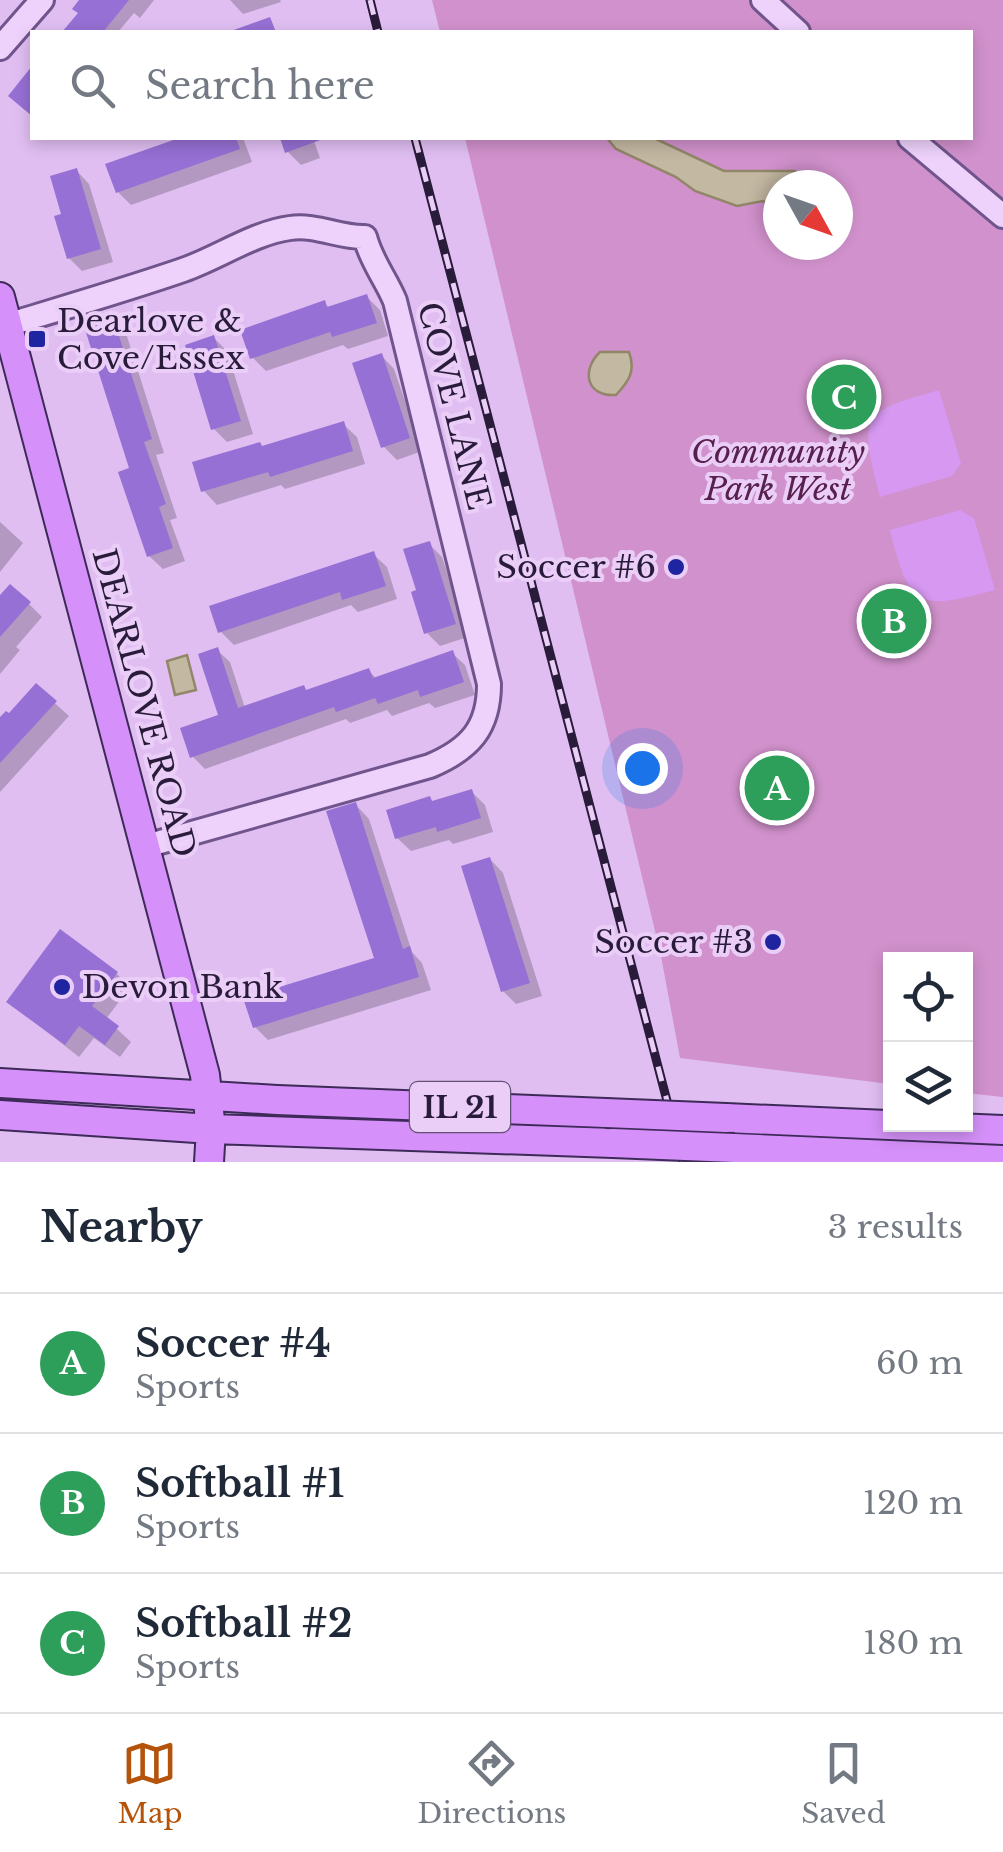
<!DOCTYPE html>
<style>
body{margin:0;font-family:"Libre Baskerville",serif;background:#f6f6f7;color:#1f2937}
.controls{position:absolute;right:30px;bottom:30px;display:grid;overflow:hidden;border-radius:0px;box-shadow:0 5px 15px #0003}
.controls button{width:90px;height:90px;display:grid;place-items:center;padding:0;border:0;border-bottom:2px solid #e0e1e3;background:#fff;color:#1f2937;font:50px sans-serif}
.compass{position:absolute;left:763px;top:170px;width:90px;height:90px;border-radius:50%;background:#fff;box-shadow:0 5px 15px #0003;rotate:130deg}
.you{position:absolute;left:642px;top:768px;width:35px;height:35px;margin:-25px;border:8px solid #fff;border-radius:50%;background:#1a73e8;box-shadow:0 0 0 15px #1a73e833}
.badge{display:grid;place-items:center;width:65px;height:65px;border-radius:50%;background:#b45309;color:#fff;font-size:32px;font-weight:700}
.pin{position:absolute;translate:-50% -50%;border:5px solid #fff;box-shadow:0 2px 10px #0006}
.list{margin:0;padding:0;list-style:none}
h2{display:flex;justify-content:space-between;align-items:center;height:130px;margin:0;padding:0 40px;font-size:42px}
h2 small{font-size:32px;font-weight:400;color:#747a83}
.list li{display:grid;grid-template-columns:65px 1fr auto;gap:30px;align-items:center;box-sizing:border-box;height:140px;padding:0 40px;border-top:2px solid #e0e1e3}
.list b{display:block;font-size:38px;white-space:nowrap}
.list p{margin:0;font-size:32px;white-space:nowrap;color:#747a83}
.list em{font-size:32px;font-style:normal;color:#747a83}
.icon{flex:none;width:55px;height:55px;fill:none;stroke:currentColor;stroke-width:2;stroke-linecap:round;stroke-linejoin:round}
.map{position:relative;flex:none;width:1003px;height:1162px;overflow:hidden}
.search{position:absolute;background:#fff;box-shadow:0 5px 15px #0003;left:30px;right:30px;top:30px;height:110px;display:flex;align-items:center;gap:25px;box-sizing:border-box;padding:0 35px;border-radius:0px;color:#747a83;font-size:38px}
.sheet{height:550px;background:#fff}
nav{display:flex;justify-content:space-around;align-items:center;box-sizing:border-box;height:140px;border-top:2px solid #e0e1e3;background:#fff;font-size:28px;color:#747a83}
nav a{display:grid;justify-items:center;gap:5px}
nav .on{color:#b45309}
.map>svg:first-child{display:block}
.green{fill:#d191cc;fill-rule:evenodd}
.sand{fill:#d698f1}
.water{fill:#c3b8a2;stroke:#918668;stroke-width:2.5}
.shadow{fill:#0003}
.building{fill:#9670d4}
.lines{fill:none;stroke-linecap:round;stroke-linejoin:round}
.minor-casing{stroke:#70558c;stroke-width:28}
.major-casing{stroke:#3e2a59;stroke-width:32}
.minor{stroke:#eed2fc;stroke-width:22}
.major{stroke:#d591f9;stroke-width:28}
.rail-casing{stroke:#291b3a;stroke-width:9}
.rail{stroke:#ebcef8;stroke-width:5;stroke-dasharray:15;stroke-linecap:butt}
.major-bridge-casing{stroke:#3e2a59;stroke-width:32;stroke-linecap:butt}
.major-bridge{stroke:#d591f9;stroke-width:28}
.poi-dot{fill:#1f25a0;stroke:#ebcef8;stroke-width:4}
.labels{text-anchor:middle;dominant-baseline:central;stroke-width:8;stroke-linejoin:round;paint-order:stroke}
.shield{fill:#ebcef8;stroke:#635173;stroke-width:2.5}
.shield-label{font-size:30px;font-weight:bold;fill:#291b3a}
.poi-label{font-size:32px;fill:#291b3a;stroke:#ebcef8;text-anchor:start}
.street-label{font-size:32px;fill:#291b3a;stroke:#ebcef8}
.park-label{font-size:32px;font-style:italic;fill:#58204c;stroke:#ebcef8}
</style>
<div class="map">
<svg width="1003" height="1162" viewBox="0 0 1003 1162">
<rect width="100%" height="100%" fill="#e0bef2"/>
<path class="green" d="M432,0H1003V1097L966,1093V959H890V1084L680,1058L661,956L465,138H970V32H440ZM778,185H838V245H778Z"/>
<path class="sand" d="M939,390L961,463L952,476L880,497C859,416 859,412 939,390Z
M960,510L974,518L995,590C918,611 909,608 890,530Z"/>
<path class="water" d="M607,138H654L724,171H795L804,185H778V208L763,201L737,206L695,191L676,177L616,149Z
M600,352H629C636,371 629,381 616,395C586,397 581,370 600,352Z
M187,655L196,690L175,695L167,661Z"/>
<path class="shadow" d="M83,0H154L140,18L134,13L118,32H65L80,14Z
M230,0H280L281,2L243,14Z
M186,138H243L252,162L131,205L118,192L109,165Z
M282,138H313L320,158L301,165L287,151Z
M76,170L89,184L113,262L82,271L69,258L64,216Z
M366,296L380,310L388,336L348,349L343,345L266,371L252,357L325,303L330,309Z
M112,317L125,330L164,453L156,455L177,518L170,520L185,561L163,569L149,556L132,470Z
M214,338L227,351L253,434L227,442L214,429Z
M381,355L394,369L422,451L397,460L383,446Z
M343,424L357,437L365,464L285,489L281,485L217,505L204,491L263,448Z
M0,522L23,543L0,572Z
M429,544L442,557L468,637L440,646L427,633L420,592Z
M373,554L387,567L397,599L358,612L351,605L234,645L220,631Z
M0,599L29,604L42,617L16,647L20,650L0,674Z
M217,650L230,662L245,708L307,692L369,671L377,679L452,653L465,665L475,695L435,708L429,703L392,716L387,710L350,723L346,719L205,769L192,756L221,716Z
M36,686L69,716L0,792V723Z
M472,792L485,805L493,832L453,844L449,840L411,851L397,838L434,803Z
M356,805L369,819L412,952L422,963L431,990L268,1040L255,1027L377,959Z
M490,859L503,873L542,996L516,1004L503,991Z
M116,973L130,987L106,1019L131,1042L120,1057L94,1038L79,1057L9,1002Z"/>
<path class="building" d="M79,0H129L103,32H62L78,13L72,9Z
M270,17L276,32H232L231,31Z
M32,66V116L8,96Z
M179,138H236L240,149L116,193L105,164Z
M280,138H323V139L285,153Z
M77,168L101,249L67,259L54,216L61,214L50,176Z
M367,294L377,323L332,337L330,332L250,359L240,330L325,300L327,307Z
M112,314L152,439L144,442L166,504L159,507L173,548L147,557L118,472L129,468L83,323Z
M214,335L241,421L211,430L185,345Z
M382,353L410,438L381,448L352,363Z
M344,421L353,451L270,477L268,472L201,492L192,462L260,442L262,446Z
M430,541L456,624L424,634L411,592L416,590L403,549Z
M374,551L386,586L342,600L340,592L218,633L209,606Z
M10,584L31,602L0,637V595Z
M218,647L238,708L304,685L306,690L369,668L373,678L453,650L464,682L420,697L418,690L378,704L375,698L336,712L334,707L190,758L180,728L218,715L198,654Z
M36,683L57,701L0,763V717L6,711L9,713Z
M472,789L481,818L437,832L436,827L395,839L386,810L430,796L432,801Z
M356,802L403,949L410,946L419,977L253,1028L243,998L374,958L326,811Z
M490,857L530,983L501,992L461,866Z
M60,929L118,972L92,1006L119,1026L105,1045L79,1026L65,1045L6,1002Z"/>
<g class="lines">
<g class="minor-casing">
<path id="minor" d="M763,0L798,32
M0,48L42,0
M910,138L1003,216
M7,325C66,307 125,290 183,270C218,258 253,233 290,228C316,224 340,238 365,237C371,261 386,279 395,301L489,684C489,728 470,749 430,766L146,846"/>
</g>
<g class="major-casing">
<path id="major" d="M0,297L205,1075L211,1129L209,1162
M0,1083L277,1100L606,1113
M0,1115L211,1129L613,1143
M726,1118L1003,1130
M734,1148L1003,1160"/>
</g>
<use href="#minor" class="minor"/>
<use href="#major" class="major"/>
<g class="rail-casing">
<path id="rail" d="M370,0L378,32
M415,138L683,1162"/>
</g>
<use href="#rail" class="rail"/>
<g class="major-bridge-casing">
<path id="major-bridge" d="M606,1113L726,1118
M613,1143L734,1148"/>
</g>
<use href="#major-bridge" class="major-bridge"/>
</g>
<g class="poi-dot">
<rect x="27" y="329" width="20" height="20" rx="5"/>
<circle cx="676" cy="567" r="10"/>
<circle cx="773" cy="942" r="10"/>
<circle cx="62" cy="987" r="10"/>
</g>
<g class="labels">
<rect class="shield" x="410" y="1082" width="100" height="50" rx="8"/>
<g class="shield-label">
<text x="460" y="1107">IL 21</text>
</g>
<g class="poi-label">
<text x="57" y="321">Dearlove &amp;<tspan x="57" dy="37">Cove/Essex</tspan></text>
<text x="656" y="567" text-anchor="end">Soccer #6</text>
<text x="753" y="942" text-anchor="end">Soccer #3</text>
<text x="82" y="987">Devon Bank</text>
</g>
<g class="street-label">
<text transform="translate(454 406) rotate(76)">COVE LANE</text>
<text transform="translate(144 703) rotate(75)">DEARLOVE ROAD</text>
</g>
<g class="park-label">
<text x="778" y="452">Community<tspan x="778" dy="37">Park West</tspan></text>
</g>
</g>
</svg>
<div class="controls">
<button><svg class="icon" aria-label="locate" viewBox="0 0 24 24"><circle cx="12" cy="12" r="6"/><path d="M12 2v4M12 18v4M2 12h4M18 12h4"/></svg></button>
<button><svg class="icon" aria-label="layers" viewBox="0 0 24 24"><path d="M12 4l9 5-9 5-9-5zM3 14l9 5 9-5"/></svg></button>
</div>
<svg class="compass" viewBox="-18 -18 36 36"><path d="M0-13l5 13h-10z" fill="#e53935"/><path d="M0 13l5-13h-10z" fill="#747a83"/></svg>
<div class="you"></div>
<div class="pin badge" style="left:777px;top:788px;background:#2e9e5b">A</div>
<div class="pin badge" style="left:894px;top:621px;background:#2e9e5b">B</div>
<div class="pin badge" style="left:844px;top:397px;background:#2e9e5b">C</div>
<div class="search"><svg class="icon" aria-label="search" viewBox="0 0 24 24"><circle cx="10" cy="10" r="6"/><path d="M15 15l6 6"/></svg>Search here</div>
</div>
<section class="sheet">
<h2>Nearby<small>3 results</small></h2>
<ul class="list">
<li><span class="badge" style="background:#2e9e5b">A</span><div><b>Soccer #4</b><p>Sports</p></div><em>60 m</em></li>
<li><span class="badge" style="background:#2e9e5b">B</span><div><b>Softball #1</b><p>Sports</p></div><em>120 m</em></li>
<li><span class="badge" style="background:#2e9e5b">C</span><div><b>Softball #2</b><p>Sports</p></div><em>180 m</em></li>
</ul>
</section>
<nav>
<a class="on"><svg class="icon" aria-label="map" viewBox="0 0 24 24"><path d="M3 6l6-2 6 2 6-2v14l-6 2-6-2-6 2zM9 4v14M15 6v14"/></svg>Map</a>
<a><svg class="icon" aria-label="directions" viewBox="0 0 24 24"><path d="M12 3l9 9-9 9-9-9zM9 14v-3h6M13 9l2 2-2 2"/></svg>Directions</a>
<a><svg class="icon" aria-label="saved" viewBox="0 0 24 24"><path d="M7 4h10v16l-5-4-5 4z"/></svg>Saved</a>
</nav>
